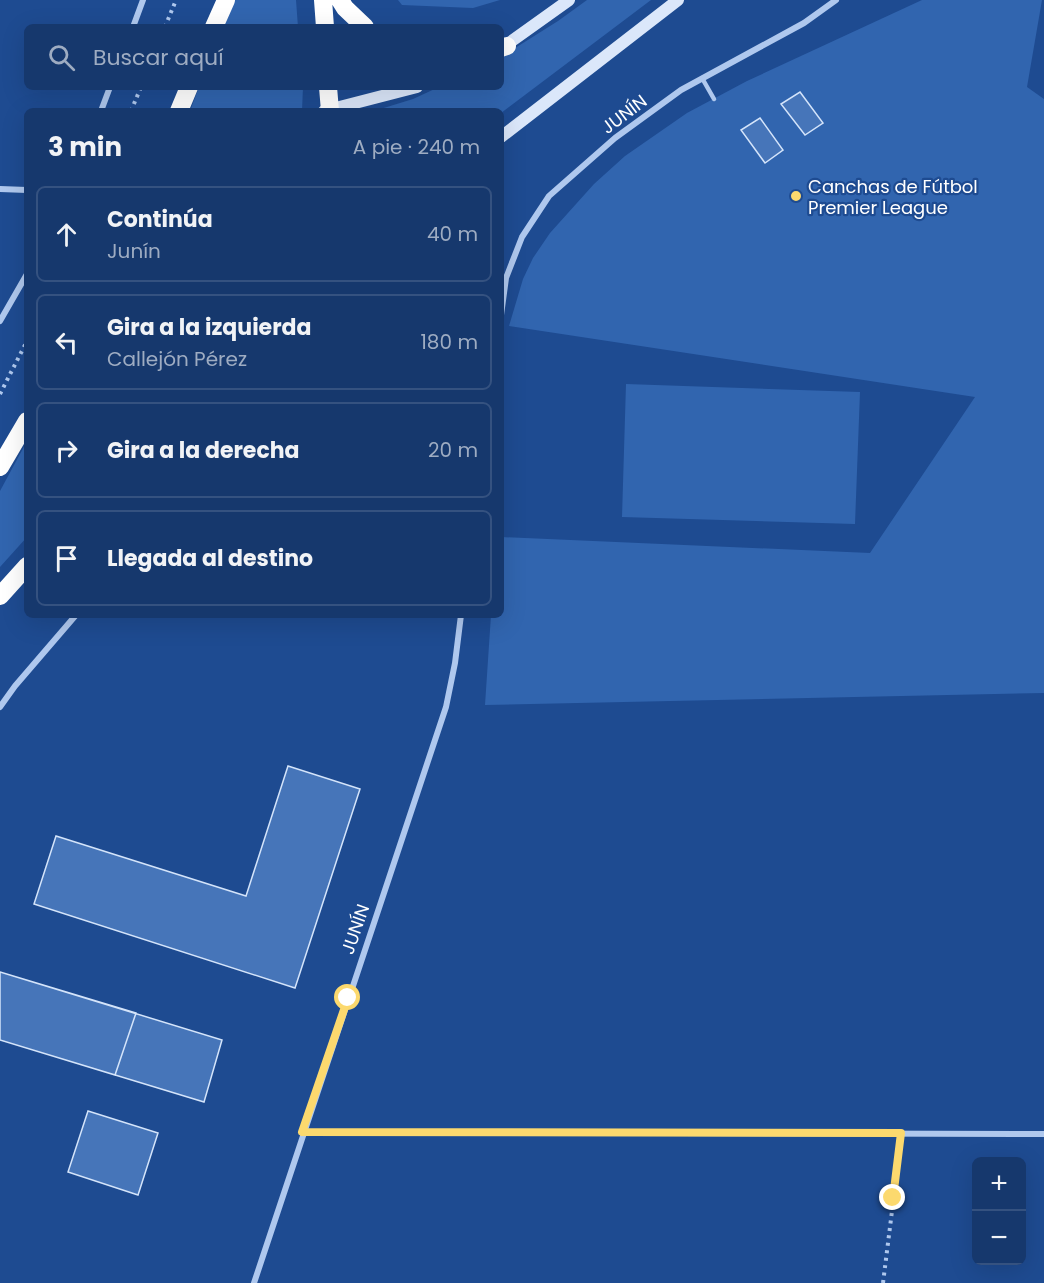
<!DOCTYPE html>
<html lang="es">
<meta charset="utf-8">
<style>
body{margin:0;font-family:Poppins,sans-serif;background:#234375;color:#f1f3f6}
.controls{position:absolute;right:18px;bottom:18px;display:grid;overflow:hidden;border-radius:9px;box-shadow:0 6px 24px #0002}
.controls button{width:54px;height:54px;display:grid;place-items:center;padding:0;border:0;border-bottom:2px solid #355280;background:#16386d;color:#f1f3f6;font:30px sans-serif}
.stop{position:absolute;width:18px;height:18px;margin:-14px;border:4px solid #fcd96e;border-radius:50%;background:#fff}
.stop.end{background:#fcd96e;border-color:#fff;box-shadow:0 2px 6px #0008}
.list{margin:0;padding:0;list-style:none}
h2{display:flex;justify-content:space-between;align-items:center;height:78px;margin:0;padding:0 24px;font-size:26px}
h2 small{font-size:20px;font-weight:400;color:#9eacc2}
.list li{display:grid;grid-template-columns:39px 1fr auto;gap:18px;align-items:center;box-sizing:border-box;height:96px;margin:0 12px 12px;padding:0 12px;border:2px solid #355280;border-radius:9px}
.list b{display:block;font-size:22px;white-space:nowrap}
.list p{margin:0;font-size:20px;white-space:nowrap;color:#9eacc2}
.list em{font-size:20px;font-style:normal;color:#9eacc2}
.icon{flex:none;width:33px;height:33px;fill:none;stroke:currentColor;stroke-width:2;stroke-linecap:round;stroke-linejoin:round}
.map{position:relative;flex:none;width:1044px;height:1283px;overflow:hidden}
.search{position:absolute;background:#16386d;box-shadow:0 6px 24px #0002;left:24px;top:24px;width:480px;height:66px;display:flex;align-items:center;gap:15px;box-sizing:border-box;padding:0 21px;border-radius:9px;color:#9eacc2;font-size:22px}
.panel{position:absolute;background:#16386d;box-shadow:0 6px 24px #0002;left:24px;top:108px;width:480px;height:510px;border-radius:9px}
.map>svg:first-child{display:block}
.green{fill:#3165af}
.building{fill:#4675b9;stroke:#d4e4fa;stroke-width:1.5}
.lines{fill:none;stroke-linecap:round;stroke-linejoin:round}
.path{stroke:#afc8ee;stroke-width:4;stroke-dasharray:3 4.5;stroke-linecap:butt}
.lane{stroke:#afc8ee;stroke-width:4.5}
.street{stroke:#afc8ee;stroke-width:6}
.secondary{stroke:#dbe7fa;stroke-width:12}
.highway{stroke:#fff;stroke-width:18}
.route{stroke:#fcd96e;stroke-width:8}
.poi-dot{fill:#fcd96e;stroke:#1e4b91;stroke-width:2}
.labels{text-anchor:middle;dominant-baseline:central;stroke-width:4.5;stroke-linejoin:round;paint-order:stroke}
.street-label{font-size:18px;fill:#fff;stroke:#1e4b91}
.poi-label{font-size:18px;fill:#fff;stroke:#1e4b91;text-anchor:start}
</style>
<div class="map">
<svg width="1044" height="1283" viewBox="0 0 1044 1283">
<rect width="100%" height="100%" fill="#1e4b91"/>
<path class="green" d="M235,0H296L298,27H224Z
M398,0H500L473,8L402,5Z
M587,0H651L501,113V111H374L413,99L439,87H501V57L558,21Z
M922,0H1042L1027,87L1044,99V693L485,705L491,615H501V537L870,553L975,397L509,326L523,279L533,258L550,233L594,184L625,156L687,113L747,81Z
M199,87H303L302,111H190Z
M626,384L860,392L855,524L622,517Z
M27,441V537L0,567V491Z"/>
<path class="building" d="M800,92L823,123L805,135L781,104Z
M760,118L783,150L765,163L741,130Z
M288,766L360,789L295,988L34,904L56,836L246,896Z
M0,972L222,1040L204,1102L0,1040Z
M0,972L136,1013L115,1075L0,1040Z
M88,1111L158,1133L138,1195L68,1172Z"/>
<g class="lines">
<path class="path" d="M165,27L176,0
M131,111L141,87
M0,394L27,341
M883,1283L900,1147"/>
<path class="lane" d="M702,78L714,99"/>
<path class="street" d="M133,27L143,0
M101,111L110,87
M0,189L27,190
M501,315L506,278L522,237L549,196L615,138L681,90L804,23L836,0
M0,321L27,274
M0,707L15,686L76,615
M302,1132L1044,1134
M254,1283L446,707L455,663L461,615"/>
<path class="secondary" d="M502,48L569,0
M324,111L417,87
M501,137L678,0"/>
<path class="highway" d="M323,0L325,27
M340,0L345,8L365,27
M214,27L226,0
M501,48L507,46
M328,87L330,111
M179,111L189,87
M0,467L27,421
M0,596L27,566"/>
</g>
<g class="lines">
<path class="route" d="M348,998L302,1132L901,1133L893,1198"/>
</g>
<circle class="poi-dot" cx="796" cy="196" r="6"/>
<g class="labels">
<g class="street-label">
<text transform="translate(624 114) rotate(-37)">JUNÍN</text>
<text transform="translate(355 929) rotate(-71)">JUNÍN</text>
</g>
<g class="poi-label">
<text x="808" y="186">Canchas de Fútbol<tspan x="808" dy="21">Premier League</tspan></text>
</g>
</g>
</svg>
<div class="controls">
<button>+</button>
<button>−</button>
</div>
<div class="stop" style="left:348px;top:998px"></div>
<div class="stop end" style="left:893px;top:1198px"></div>
<div class="search"><svg class="icon" aria-label="search" viewBox="0 0 24 24"><circle cx="10" cy="10" r="6"/><path d="M15 15l6 6"/></svg>Buscar aquí</div>
<section class="panel">
<h2>3 min<small>A pie · 240 m</small></h2>
<ul class="list">
<li><svg class="icon" aria-label="ahead" viewBox="0 0 24 24"><path d="M12 20V5M6 11l6-6 6 6"/></svg><div><b>Continúa</b><p>Junín</p></div><em>40 m</em></li>
<li><svg class="icon" aria-label="left" viewBox="0 0 24 24"><path d="M17 20v-9H6M10 6l-5 5 5 5"/></svg><div><b>Gira a la izquierda</b><p>Callejón Pérez</p></div><em>180 m</em></li>
<li><svg class="icon" aria-label="right" viewBox="0 0 24 24"><path d="M7 20v-9h11M14 6l5 5-5 5"/></svg><div><b>Gira a la derecha</b></div><em>20 m</em></li>
<li><svg class="icon" aria-label="arrive" viewBox="0 0 24 24"><path d="M6 21V4h12l-3 4 3 4H6"/></svg><div><b>Llegada al destino</b></div></li>
</ul>
</section>
</div>
